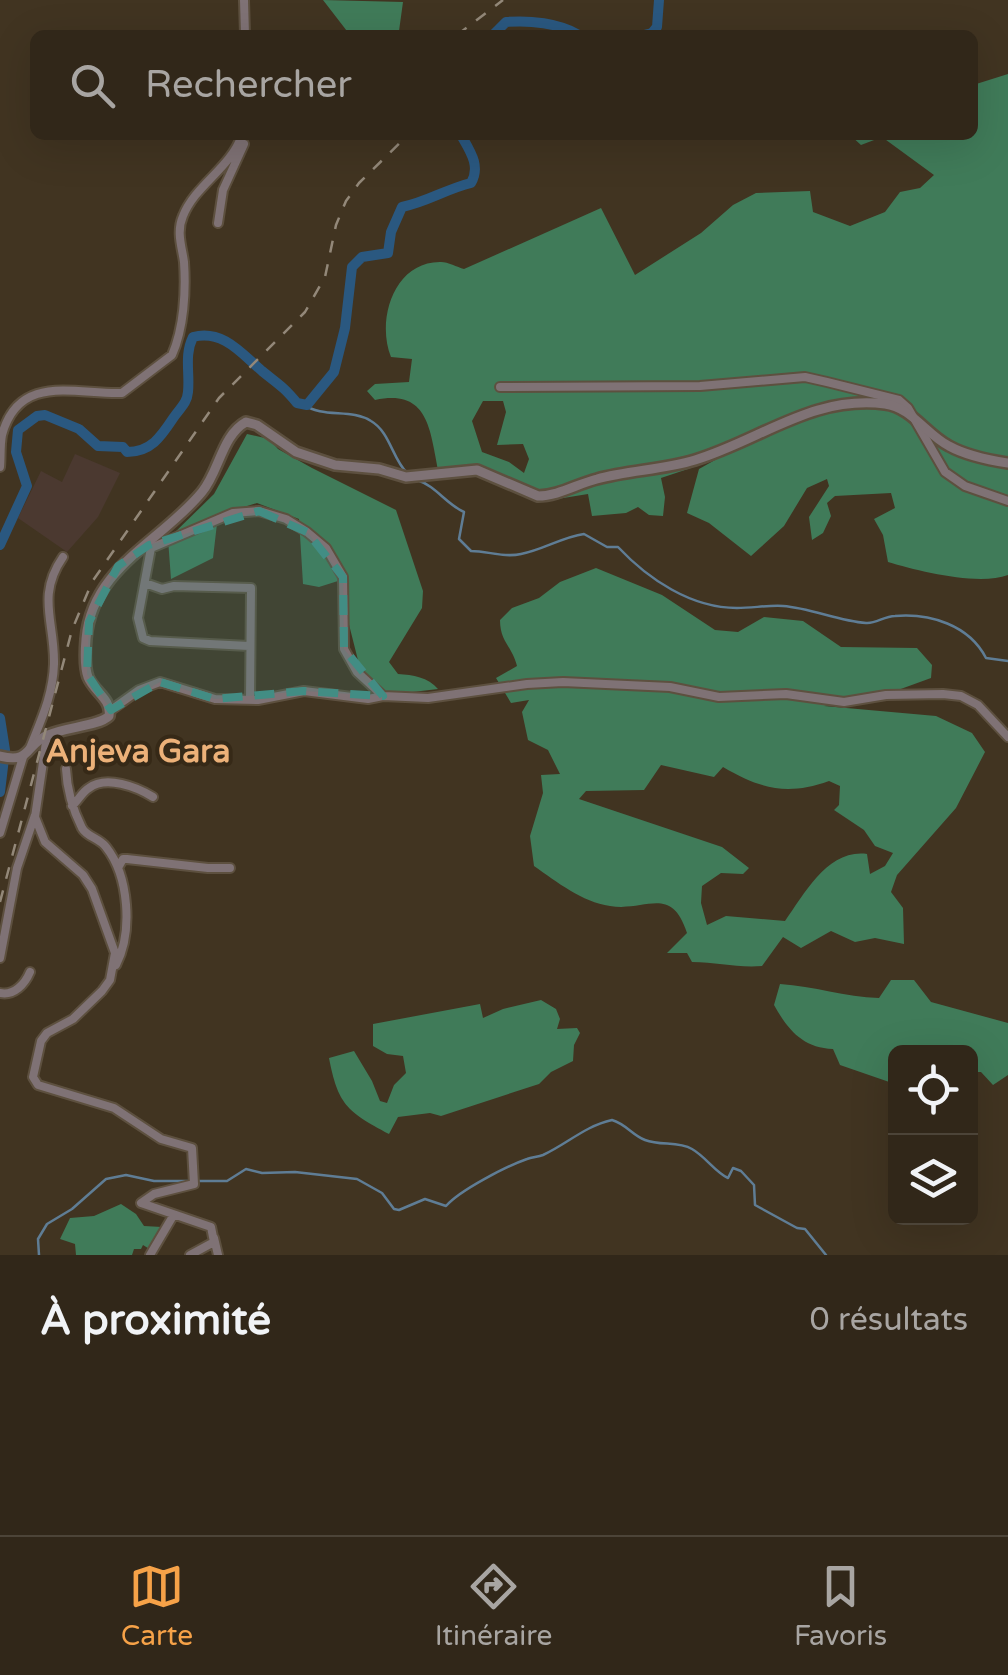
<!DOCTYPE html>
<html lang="fr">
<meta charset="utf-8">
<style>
body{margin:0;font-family:"Varela Round",sans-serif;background:#392f22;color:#f1f3f6}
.controls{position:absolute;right:30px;bottom:30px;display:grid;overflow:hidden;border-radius:15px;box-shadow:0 10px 40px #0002}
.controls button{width:90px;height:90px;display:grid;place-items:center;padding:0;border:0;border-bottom:2px solid #4c4438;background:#312719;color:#f1f3f6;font:50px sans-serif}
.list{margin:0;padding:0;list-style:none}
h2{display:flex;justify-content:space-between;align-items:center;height:130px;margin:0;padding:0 40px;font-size:42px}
h2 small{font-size:32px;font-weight:400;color:#a8a5a2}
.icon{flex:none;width:55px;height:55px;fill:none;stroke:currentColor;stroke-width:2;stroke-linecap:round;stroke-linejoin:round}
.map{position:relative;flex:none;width:1008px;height:1255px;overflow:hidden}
.search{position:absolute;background:#312719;box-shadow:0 10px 40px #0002;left:30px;right:30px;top:30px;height:110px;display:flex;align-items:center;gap:25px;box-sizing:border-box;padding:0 35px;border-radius:15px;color:#a8a5a2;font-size:38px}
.sheet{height:280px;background:#312719}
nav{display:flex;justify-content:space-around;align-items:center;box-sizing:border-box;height:140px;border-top:2px solid #4c4438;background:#312719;font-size:28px;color:#a8a5a2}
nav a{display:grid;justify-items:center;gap:5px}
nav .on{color:#f6a248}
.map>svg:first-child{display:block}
.industrial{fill:#4b3930}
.forest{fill:#407b59;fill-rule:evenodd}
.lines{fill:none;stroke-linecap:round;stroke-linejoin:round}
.stream{stroke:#5f7d95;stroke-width:2.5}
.river{stroke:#2a5880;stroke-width:10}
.minor-casing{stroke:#5d503f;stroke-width:12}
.tertiary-casing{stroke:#5d503f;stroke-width:14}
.minor{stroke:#7f7275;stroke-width:8}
.tertiary{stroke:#7f7275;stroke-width:9}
.rail{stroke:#938879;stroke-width:2.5;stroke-dasharray:12 12;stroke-linecap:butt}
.marked{fill:#428d84;fill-opacity:0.2;stroke:#428d84;stroke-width:8;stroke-dasharray:20 12;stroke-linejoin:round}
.labels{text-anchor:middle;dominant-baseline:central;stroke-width:8;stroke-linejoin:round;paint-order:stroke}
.quarter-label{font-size:32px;font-weight:bold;fill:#ecb179;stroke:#362917}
</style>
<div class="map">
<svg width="1008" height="1255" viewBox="0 0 1008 1255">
<rect width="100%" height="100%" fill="#413421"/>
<path class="industrial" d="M75,454L120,473L98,517L67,552L18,518L41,471L62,482Z"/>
<path class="forest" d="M323,0L403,2L399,31L397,35H350Z
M1008,74V575C978,586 918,571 888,562L883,535L874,519L895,508L891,493L835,496L827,503L831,516L823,533L812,540L809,517L829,486L827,479L807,488L784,526L751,556L709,523L687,513L699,469L715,460L661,478L665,497L663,516L649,515L638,507L626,513L592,516L588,494L545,501L488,473L439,474C430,432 430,388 375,400L367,391L375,384L409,382L412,359L391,357C376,320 394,261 441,262C448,262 457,267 464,269L601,208L635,275L701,233L733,205L756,193L810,191L813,212L850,226L885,212L900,192L920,188L934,175L882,137L861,145L850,135H973V85ZM483,401H503L506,412L497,445L523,444L529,459L524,473L509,462L482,452L472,421Z
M247,434L269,439L278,449L312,468L396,510L423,591L422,608L389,662L398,674C413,675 428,677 438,689L387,695L361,672L338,581L319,587L303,584L299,519L257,503L218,515L213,558L171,579L168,539L214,494Z
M596,568L662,595L715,630L738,632L764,617L803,621L841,647L917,648L932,665L931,678L898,690L824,706L936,716L972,733L985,752L956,808L897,875L891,892L903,908L904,944L875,938L855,942L831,931L801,948L783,937L762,966C737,968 717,962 692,962L687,953H667L687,933C671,884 646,912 610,906C582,902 557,882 534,866L530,836L543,793L541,775L560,774L548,750L528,740L522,712L529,700L511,703L496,678L517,666C512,646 500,642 500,620L512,608L539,598L560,582ZM661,765L714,777L723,767C761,789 787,796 829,781L840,786L839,805L834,810L864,830L875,846L893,853L885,866L870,874L867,854C828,849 805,893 785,921L726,916L707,925L701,903L702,886L721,873L743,874L749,868L722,847L579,799L586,791L644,790Z
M891,980H914L931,1002L1008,1023V1075L993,1085L981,1072H971L970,1052H896L895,1084L840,1065L833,1049C803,1048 788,1030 774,1005L780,984C814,986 845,997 879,998Z
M541,1000L556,1009L560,1019L557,1029L577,1028L580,1033L574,1045L573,1061L551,1072L539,1084L441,1116L430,1113L398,1117L389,1134C346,1111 338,1104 329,1058L354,1051L372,1081L380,1101L387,1103L394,1085L406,1073L403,1056L387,1054L373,1046V1024L480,1004L483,1018L503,1009Z
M121,1204L136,1214L144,1226L162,1227L151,1250L143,1245L141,1249H134L132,1255H76L75,1244L60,1239L70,1218L94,1216Z"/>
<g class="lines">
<path class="stream" d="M303,404C323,419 350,408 371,421C390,432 392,458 407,473
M417,480C436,486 446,504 464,512L459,539L471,551C488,551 504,558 521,554C543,550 562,537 584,534L607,547H618C648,579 691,608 737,608C753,608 768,605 783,606C811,608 838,621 866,623C876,624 884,616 895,616C930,613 969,625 986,658L1008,661
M197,1181H227L246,1169L262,1173L295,1172L357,1179L382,1193L394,1209L399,1210L425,1199L446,1206C460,1190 507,1166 527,1159C532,1157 538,1157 543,1155C567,1144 585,1126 612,1120C626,1124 632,1135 645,1140C661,1146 678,1141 692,1149C706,1157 715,1172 728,1178L733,1168L741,1171L754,1185L755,1205L797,1228L805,1229L826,1255
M39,1255L38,1239L47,1224L72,1209L106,1179L126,1175L154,1181H189"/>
<path class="river" d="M493,35L506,22C530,20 558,23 579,35
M644,35L652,33L657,27L659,0
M0,545L27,486L16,452L18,430L37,416L45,415L79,429L98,446L123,447L127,452C152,452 162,435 174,417C181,407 187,403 188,392C190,373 184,355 193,337C223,329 242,354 262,371C278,384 283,386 297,403L307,405L334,372L345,328L352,267L362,257L388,253L391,232L402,207C427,202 446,189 471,183C481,166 470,151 461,135
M0,718L5,750L0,792"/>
<g class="minor-casing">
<path id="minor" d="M244,0L245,35
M218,223L223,190L244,144
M500,387L700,386L805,377L827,382L899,400L908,408L945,472L965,486L1008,501
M0,467C1,456 0,446 2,435C19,372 77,395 122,393L172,355C184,328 186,291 184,262C182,247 176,232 183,216C196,184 230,169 242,135
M149,545L151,548L233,513L259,511L286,519L307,532L326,548L343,577L344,649L357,672L383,696L428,698L527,684L563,682L670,687L719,697L786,694L844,702L886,695L943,694L961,696L978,705L1008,737
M151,548L138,618L143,638L150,641L249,646
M145,583L162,589L174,586L251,588L250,700
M111,710L139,690L160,682L215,699L258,700L304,691L368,699L383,696
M47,735L35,817L45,842L83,875L92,889L115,953L110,980L102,991L73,1019L47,1033L41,1041L33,1077L38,1085L114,1108L161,1139L192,1148L194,1184L154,1194L141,1203L211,1227L214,1242L190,1255
M30,748C41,720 53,695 54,664C55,622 36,596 63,557
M66,769C67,791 72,808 82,828C87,837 99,838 106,847C129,876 133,932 116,965
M72,806C78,801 82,792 89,788C106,775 137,787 153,797
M0,833L23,757
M119,866L123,859H127L208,868H230
M0,958L17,868L35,815
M0,993C14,996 25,984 30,972
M214,1238L218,1255
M150,1255L173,1216"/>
</g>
<g class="tertiary-casing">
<path id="tertiary" d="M0,756C32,764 24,745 48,735C65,727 99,726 109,716C112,699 94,692 88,677C84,666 85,651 86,639C92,567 161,542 202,492C219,472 222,435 246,422L257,425L296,452L335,465L379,469L406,477L477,470L538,496C558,496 577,484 597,479C629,470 663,470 695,460C761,440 812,395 885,404C911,407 927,435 949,446C967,456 988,460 1008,463"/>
</g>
<use href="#minor" class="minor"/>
<use href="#tertiary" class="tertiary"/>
<path class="rail" d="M457,35L503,0
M0,902L72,630L92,582L219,398L305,312L325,277L336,225L346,201L359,183L408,135"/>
</g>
<path class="marked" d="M259,511L307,532L343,577L344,649L383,696L304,691L215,699L160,682L111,710L87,674L89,622L118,566L149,545Z"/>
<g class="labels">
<g class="quarter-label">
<text x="138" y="752">Anjeva Gara</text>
</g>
</g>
</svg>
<div class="controls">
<button><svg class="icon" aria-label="locate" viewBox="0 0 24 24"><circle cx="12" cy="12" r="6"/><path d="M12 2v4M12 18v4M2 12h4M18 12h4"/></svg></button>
<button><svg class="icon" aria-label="layers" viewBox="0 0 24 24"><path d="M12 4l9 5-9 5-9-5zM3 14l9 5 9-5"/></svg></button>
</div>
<div class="search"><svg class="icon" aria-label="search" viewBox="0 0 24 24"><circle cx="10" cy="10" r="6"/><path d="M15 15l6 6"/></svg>Rechercher</div>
</div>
<section class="sheet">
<h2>À proximité<small>0 résultats</small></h2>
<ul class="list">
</ul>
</section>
<nav>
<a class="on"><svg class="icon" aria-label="map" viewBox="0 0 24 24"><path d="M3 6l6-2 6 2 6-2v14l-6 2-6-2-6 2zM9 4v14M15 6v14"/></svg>Carte</a>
<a><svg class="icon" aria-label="directions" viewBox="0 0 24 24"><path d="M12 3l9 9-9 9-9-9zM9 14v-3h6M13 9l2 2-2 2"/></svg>Itinéraire</a>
<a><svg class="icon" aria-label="saved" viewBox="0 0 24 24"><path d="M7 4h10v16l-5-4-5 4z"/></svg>Favoris</a>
</nav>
